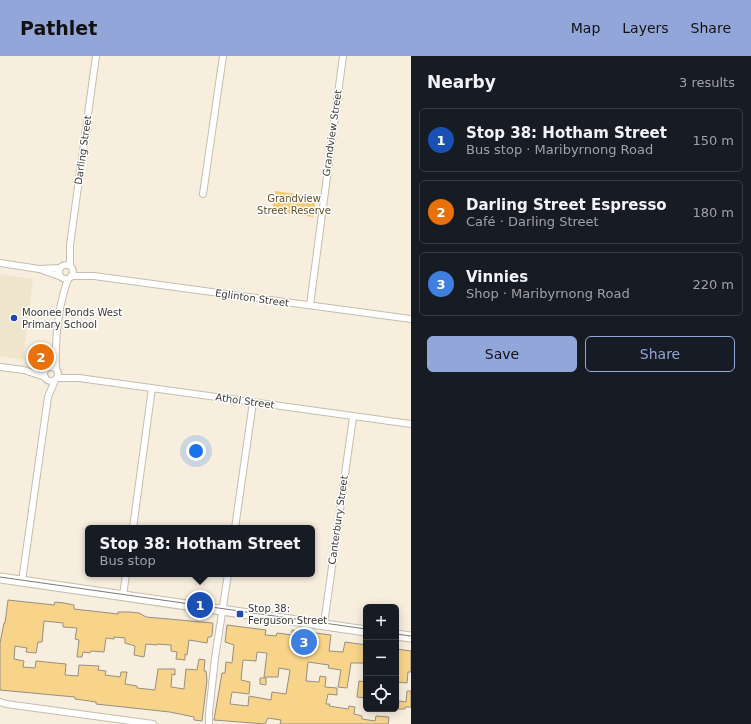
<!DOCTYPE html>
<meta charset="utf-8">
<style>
body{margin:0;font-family:"DejaVu Sans",sans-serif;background:#242831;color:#f1f3f6}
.controls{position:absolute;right:12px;bottom:12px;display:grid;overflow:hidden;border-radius:6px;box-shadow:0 2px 10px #0003}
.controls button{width:36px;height:36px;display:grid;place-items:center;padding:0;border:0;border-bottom:1px solid #363941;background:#171b24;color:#f1f3f6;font:20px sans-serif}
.you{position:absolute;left:196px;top:395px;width:14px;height:14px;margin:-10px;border:3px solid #fff;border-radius:50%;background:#1a73e8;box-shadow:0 0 0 6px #1a73e833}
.badge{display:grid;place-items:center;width:26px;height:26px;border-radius:50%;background:#93a6da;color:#fff;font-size:13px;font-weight:700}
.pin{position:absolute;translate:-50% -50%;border:2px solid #fff;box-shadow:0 1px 4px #0006}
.popup{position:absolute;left:85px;top:469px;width:230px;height:52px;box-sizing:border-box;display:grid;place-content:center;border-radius:6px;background:#171b24;filter:drop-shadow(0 1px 3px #0005);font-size:13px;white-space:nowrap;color:#9ea1a6}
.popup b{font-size:15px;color:#f1f3f6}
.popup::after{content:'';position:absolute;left:50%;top:100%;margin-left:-8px;border:8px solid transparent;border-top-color:#171b24}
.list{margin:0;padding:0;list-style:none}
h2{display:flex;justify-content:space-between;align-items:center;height:52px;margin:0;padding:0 16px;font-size:17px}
h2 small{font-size:13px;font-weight:400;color:#9ea1a6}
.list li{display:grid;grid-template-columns:26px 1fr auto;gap:12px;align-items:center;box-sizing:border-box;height:64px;margin:0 8px 8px;padding:0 8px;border:1px solid #363941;border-radius:6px}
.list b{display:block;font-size:15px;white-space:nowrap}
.list p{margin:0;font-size:13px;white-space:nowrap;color:#9ea1a6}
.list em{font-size:13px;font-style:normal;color:#9ea1a6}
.actions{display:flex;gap:8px;padding:12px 16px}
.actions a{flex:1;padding:9px 0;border:1px solid #93a6da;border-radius:6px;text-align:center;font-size:14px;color:#93a6da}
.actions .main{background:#93a6da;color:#111}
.icon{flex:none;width:22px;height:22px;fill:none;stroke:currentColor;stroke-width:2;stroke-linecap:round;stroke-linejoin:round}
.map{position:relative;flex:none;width:411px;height:668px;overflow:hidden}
header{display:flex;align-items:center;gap:24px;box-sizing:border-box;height:56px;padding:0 20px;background:#93a6da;color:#111}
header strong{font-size:19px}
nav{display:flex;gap:22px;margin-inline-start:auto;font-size:14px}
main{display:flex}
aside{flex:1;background:#171b24}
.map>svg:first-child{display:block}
.built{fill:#efe4cc}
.green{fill:#f5c96b}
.building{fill:#f8d48a;stroke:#968f80;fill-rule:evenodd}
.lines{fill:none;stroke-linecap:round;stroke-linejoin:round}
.minor-casing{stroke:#c5bdad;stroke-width:8}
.primary-casing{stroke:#c5bdad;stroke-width:11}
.minor{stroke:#fff;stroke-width:6}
.primary{stroke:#fff;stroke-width:9}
.tram{stroke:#7e796f;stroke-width:1}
.poi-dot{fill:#2049b7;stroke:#fff;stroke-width:1.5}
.labels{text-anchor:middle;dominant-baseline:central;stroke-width:3;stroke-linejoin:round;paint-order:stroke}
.street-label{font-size:10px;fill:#3b3831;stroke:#fff}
.park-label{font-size:10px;fill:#5e4b23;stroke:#fff}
.poi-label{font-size:10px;fill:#3b3831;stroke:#fff;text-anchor:start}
</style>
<header>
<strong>Pathlet</strong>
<nav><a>Map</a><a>Layers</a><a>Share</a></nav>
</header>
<main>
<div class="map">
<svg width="411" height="668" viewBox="0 0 411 668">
<rect width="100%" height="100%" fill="#f7eede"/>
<path class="built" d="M0,218L33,223L23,304L0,300Z"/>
<path class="green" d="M275,135L316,141L313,161L272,155Z"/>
<path class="building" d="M8,544L54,549L55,546L64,547L74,549V553L118,558V556H129L139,557L146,561L213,567L212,579L211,581H208L207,587L189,584L187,599L185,598V604L176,603L177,596L171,595V589L157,588V589L146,588L144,601L134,599L135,590L125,587V582L114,581V583L106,582L104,596L91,595L90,597L83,596L82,601H77L79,584L75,583L77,572L63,571V567L44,565L42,586H38L36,597L26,596L27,592L15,590L14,603L24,605L23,611L35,612L36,605L66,608L65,619L78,620L79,609L99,610L98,614L106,615L105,619L120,621L121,616H127L125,628L137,630V632L155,634L158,613H175V619L172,618L171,631L184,633L186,613L197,614L199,603L205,604L204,615H206L207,624L202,665L194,664V661L170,656L96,648V646L75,643V641L64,640L0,634V587L4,567H5Z
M227,569L266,574L265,579L276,580L277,577L292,579V574L331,579L329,595L343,596L345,586L366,589V607H351L347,632L338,631L341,614L328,612L329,609L308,606L306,625L319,626L320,620L326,621L325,631L337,632V639L328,638L326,648H330L329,650L348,653L349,650L355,651L354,658L362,660V663L375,665L376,660L389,661L388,668H280L281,664L268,662L265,668L214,664L222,617H225L226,606L232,607L234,589L225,586ZM257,596L267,597L264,621H278L279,612L290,614L286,638L272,636L271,644L249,640L248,650L230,648L232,636L249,638L250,626L241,624L243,604L256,605Z
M396,593L411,595V616H408L407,627L396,626Z
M260,622H266V629L260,628Z
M359,625L366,626V642L357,641Z
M407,635H411V651H405V653H398L399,645L406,646Z"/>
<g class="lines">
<g class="minor-casing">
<path id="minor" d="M203,138L223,0
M0,207L39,213L60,212
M59 216a7 7 0 1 1 14 0a7 7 0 1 1-14 0Z
M70,210V189L96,0
M42,214L59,220
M71,220H94L411,263
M310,249L343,0
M0,311L24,314L45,321
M44 318a7 7 0 1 1 14 0a7 7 0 1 1-14 0Z
M56,313C55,283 58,251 68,223
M57,322H79L411,368
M133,472L152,332
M235,472L253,346
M22,525L48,341L55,324
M123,540L126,518
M324,568L353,361
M0,646L6,648L153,668
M209,668V657L215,602L228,518"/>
</g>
<g class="primary-casing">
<path id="primary" d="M0,522L366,575
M396,579L411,581"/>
</g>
<use href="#minor" class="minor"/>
<use href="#primary" class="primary"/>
<path class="tram" d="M0,521L366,573
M396,578L411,580"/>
</g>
<g class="poi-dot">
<circle cx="14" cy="262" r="4"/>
<rect x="236" y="554" width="8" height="8" rx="2"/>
</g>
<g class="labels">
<g class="street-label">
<text transform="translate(332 77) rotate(-82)">Grandview Street</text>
<text transform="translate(83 94) rotate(-82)">Darling Street</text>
<text transform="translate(252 242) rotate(8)">Eglinton Street</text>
<text transform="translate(245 345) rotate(8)">Athol Street</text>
<text transform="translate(338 464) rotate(-82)">Canterbury Street</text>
</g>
<g class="park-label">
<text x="294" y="142">Grandview<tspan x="294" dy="12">Street Reserve</tspan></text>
</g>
<g class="poi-label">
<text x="22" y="256">Moonee Ponds West<tspan x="22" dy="12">Primary School</tspan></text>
<text x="248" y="552">Stop 38:<tspan x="248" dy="12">Ferguson Street</tspan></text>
</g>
</g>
</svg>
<div class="controls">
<button>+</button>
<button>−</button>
<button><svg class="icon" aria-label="locate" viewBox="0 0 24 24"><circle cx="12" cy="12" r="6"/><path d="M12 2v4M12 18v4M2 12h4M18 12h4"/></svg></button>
</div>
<div class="you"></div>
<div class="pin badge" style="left:200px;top:549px;background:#1a4fb4">1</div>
<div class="popup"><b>Stop 38: Hotham Street</b>Bus stop</div>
<div class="pin badge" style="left:41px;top:301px;background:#e8710a">2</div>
<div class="pin badge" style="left:304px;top:586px;background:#3f7fe0">3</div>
</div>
<aside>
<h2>Nearby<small>3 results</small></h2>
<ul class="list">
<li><span class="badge" style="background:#1a4fb4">1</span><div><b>Stop 38: Hotham Street</b><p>Bus stop · Maribyrnong Road</p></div><em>150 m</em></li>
<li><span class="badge" style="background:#e8710a">2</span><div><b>Darling Street Espresso</b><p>Café · Darling Street</p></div><em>180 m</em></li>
<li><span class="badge" style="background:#3f7fe0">3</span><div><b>Vinnies</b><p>Shop · Maribyrnong Road</p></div><em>220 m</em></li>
</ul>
<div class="actions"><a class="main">Save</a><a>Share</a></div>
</aside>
</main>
